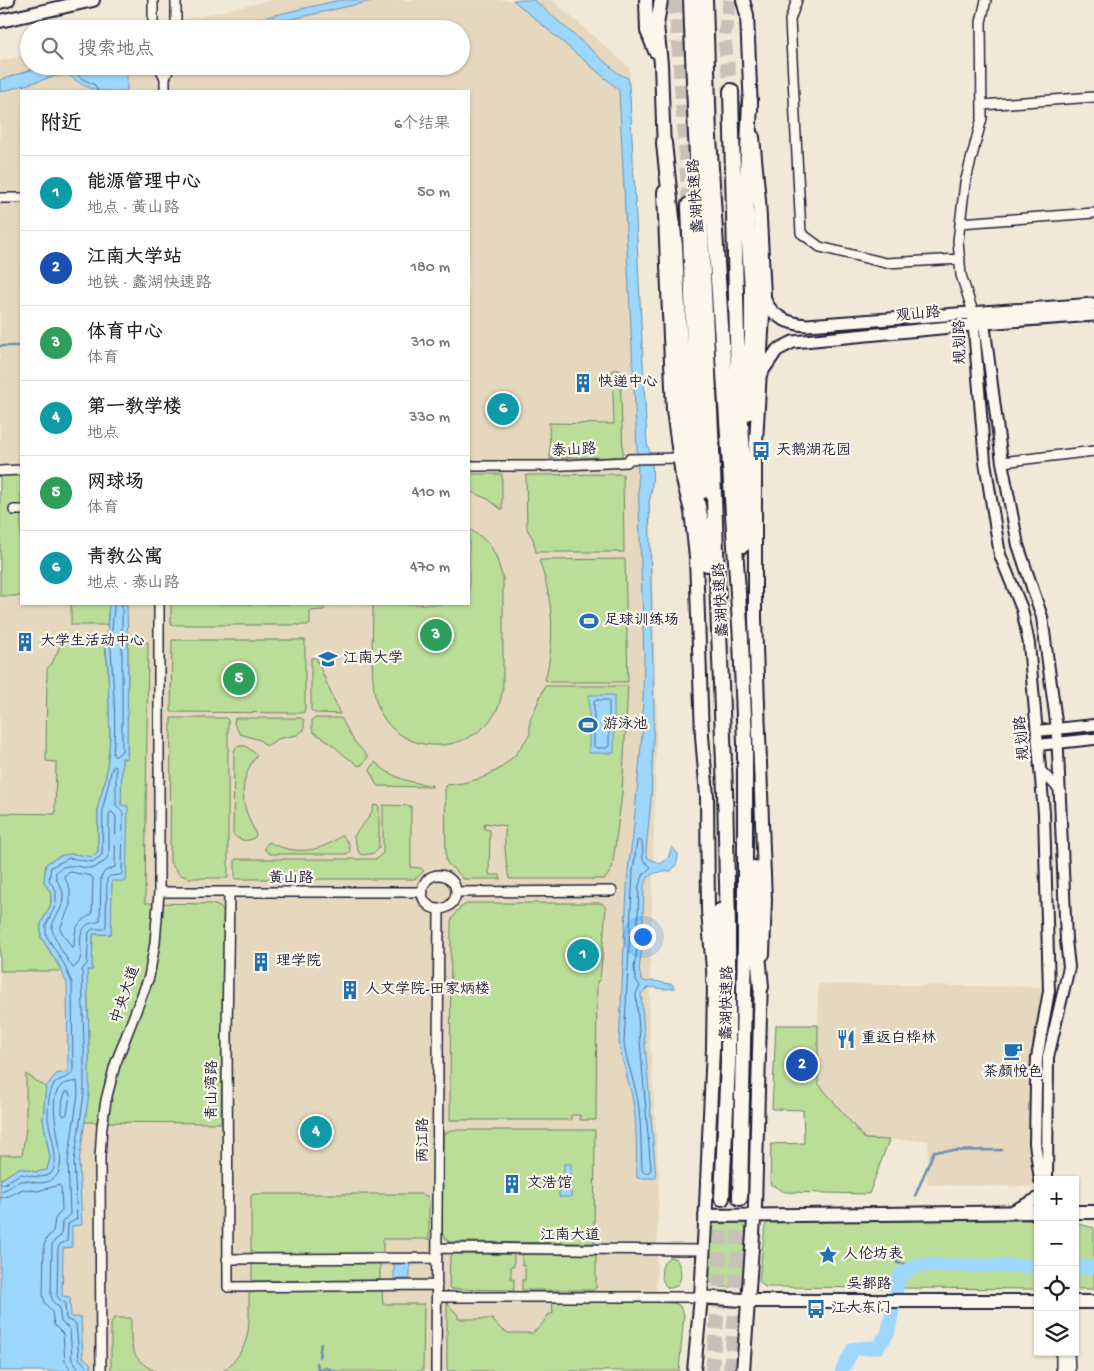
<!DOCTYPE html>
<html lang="zh">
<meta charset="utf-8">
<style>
body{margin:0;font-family:"Gochi Hand","LXGW WenKai TC",sans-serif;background:#f2f2f2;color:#222}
.controls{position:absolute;right:15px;bottom:15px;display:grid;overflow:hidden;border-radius:0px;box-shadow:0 1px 4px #0004}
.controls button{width:45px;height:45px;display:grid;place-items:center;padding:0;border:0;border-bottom:1px solid #e0e0e0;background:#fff;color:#222;font:25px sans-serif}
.you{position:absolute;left:642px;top:936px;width:18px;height:18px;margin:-12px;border:4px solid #fff;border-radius:50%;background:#1a73e8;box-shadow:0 0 0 8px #1a73e833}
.badge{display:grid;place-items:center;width:32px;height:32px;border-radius:50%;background:#2563eb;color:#fff;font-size:16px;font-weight:700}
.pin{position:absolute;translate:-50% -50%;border:2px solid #fff;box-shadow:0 1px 5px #0006}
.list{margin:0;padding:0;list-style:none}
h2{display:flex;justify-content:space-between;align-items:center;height:65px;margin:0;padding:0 20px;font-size:21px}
h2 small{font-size:16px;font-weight:400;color:#767676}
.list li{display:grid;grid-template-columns:32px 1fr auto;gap:15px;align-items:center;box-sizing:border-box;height:75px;padding:0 20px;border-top:1px solid #e0e0e0}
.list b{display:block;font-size:19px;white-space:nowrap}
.list p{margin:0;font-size:16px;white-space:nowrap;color:#767676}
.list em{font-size:16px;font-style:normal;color:#767676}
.icon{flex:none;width:28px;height:28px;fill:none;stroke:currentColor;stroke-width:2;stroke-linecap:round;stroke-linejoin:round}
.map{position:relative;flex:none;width:1094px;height:1371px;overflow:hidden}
.search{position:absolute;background:#fff;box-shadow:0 1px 4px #0004;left:20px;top:20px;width:450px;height:55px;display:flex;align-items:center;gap:12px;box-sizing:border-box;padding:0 18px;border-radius:28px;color:#767676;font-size:19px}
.panel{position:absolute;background:#fff;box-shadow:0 1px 4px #0004;left:20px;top:90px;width:450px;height:515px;border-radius:0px}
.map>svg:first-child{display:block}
.built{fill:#e5d8be;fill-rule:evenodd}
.green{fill:#badd97;stroke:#6e8069}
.water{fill:#9dd7fd;stroke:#6c8faf}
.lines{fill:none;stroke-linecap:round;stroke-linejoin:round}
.shore{stroke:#536a89;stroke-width:1}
.stream{stroke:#6c8faf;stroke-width:2.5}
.river{stroke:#9dd7fd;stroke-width:14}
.trunk-tunnel{stroke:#c8c1b8;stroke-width:14;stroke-dasharray:14 7;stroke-linecap:butt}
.minor-casing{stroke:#22223b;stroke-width:12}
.tertiary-casing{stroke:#22223b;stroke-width:14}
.secondary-casing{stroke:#22223b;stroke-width:15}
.primary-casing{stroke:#22223b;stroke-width:16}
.trunk-casing{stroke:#22223b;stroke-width:18}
.minor{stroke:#fbf7ec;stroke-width:9}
.tertiary{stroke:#fbf7ec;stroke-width:10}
.secondary{stroke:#fbf7ec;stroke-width:11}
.primary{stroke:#fbf7ec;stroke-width:12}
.trunk{stroke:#fbf7ec;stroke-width:14}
.labels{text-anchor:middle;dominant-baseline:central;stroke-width:4.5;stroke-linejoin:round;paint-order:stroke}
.street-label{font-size:15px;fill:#22223b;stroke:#fbf7ec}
.poi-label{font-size:15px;fill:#22223b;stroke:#fbf7ec;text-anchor:start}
</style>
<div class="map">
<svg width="1094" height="1371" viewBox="0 0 1094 1371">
<rect width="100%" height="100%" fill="#f1e9d7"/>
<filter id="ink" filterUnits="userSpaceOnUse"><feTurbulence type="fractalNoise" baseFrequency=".02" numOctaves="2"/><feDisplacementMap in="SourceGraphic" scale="10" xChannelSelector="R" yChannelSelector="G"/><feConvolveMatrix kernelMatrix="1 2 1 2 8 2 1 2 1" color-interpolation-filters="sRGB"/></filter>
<g filter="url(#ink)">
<path class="built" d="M271,0H552L629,67L651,518L657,715L649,1024L659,1176L654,1371H0V61L29,55V66H461V29H145ZM21,91H469V604H21Z
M818,984L1041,987L1034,1067L1032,1138L1038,1187L927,1185L928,1140H865L818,1083Z"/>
<path class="green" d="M612,370H620L623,453L621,457L550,458L549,423L614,424Z
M21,474V596H0V475Z
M469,474H502V510L488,499L469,491Z
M623,474L624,552H536L533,539L527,529L526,475Z
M469,529L480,536L490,545L496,556L503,579V686C502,695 500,704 496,712C470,757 398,757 378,707C369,682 373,631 373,604H469Z
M625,559L628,682H550L545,680C556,638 553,600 539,560Z
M71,604H109L107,625H71Z
M171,604H324V610L310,611V625H171Z
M61,639L104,640L108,668L110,738L106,777L98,806V852L92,857C71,853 64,852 46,864L44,882L51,893V904L41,924V937L62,971H0V813L55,814L56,762L46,761L47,669C55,659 59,651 61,639Z
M172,640H305V709L304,712L301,713L171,712Z
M148,642L145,903L212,904L220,907L224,913L221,1123L85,1122C92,1072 88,1021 87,970H92L93,934H111V880L126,881L127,806H121L122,758H127L128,643Z
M311,658H316L340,714L315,713L311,710Z
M545,686H628L622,794L612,869L605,879H509C506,861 503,844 506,826L485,823L484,829L490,830L489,875H500L501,879H463C459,871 450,869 446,861L445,788L447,785L463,783L482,778L501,768L516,754L530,734V720Z
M171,718H226L228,720V878H188L179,874L170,862Z
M235,718H301L304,720V730L297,735L278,739L266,746L260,740L240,734L234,724Z
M315,718H341L354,741L368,757L362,765L358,766C353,760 350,760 345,756C335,747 327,739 314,733L312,729V720Z
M240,746H246L257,755C243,774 239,794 248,816C250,823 254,828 256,835L254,838C246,842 239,841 233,834L234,752L236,747Z
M375,762C392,778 410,783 432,785V787L379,786L376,784L370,770Z
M374,805L379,806V847L375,853L362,855L359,853L354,837C359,825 370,822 374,805Z
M383,805L411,806V867L421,868L424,871L415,879H235V859H376L383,853Z
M342,835C347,840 350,844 350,852L347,854H270L265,850V847L269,842C293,855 321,853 342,835Z
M471,903H602L606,908L600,981H597L596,1120H580V1115H571V1120H450L451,921C456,912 460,905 471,903Z
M776,1025H818V1083L865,1139L889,1140L869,1194L785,1192L770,1184L771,1144L804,1143L803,1110L772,1109Z
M26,1074L46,1087L43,1119L50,1158L47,1170L37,1172L19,1168L0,1180V1155H22L26,1129Z
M450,1130H595L594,1243L449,1242L442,1234L443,1136Z
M254,1194H422L427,1196L429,1200V1239H383V1255L251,1254V1196Z
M892,1219L1038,1220V1289L765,1287L759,1281L765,1226L770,1221Z
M734,1220L741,1222L748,1232L746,1274L738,1285C728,1289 712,1289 707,1276C706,1270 710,1236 710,1228L717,1221Z
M1075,1223L1094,1228V1289H1075Z
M453,1254H514V1266H511V1279H514V1290L451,1289L449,1287L450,1256Z
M522,1254H593L596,1256V1288L593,1290H522V1280H525V1266L522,1265Z
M670,1257L676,1259C683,1268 684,1289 668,1288C659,1280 659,1263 670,1257Z
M380,1263V1280L252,1281V1264Z
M382,1289L383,1304H424L423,1371H223C252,1348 249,1328 249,1294L253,1291Z
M552,1299L674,1303L679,1305L684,1314L679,1371H447V1303L458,1315V1319H492L500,1328L508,1333H532L540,1327L548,1315L553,1313Z
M114,1318H131C131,1344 128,1358 155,1371H111V1324Z"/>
<path class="water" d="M340,0H376L248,29H215Z
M513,0H534L619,74L628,78L630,97L647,444C654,460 654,485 649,502L654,714L651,799L646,851L648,858L661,864L668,858L672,847L678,854C678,862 676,866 671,871C656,874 652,869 644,885L642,948L639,968L641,979L646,982C658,979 661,984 672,984L675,988L664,989L648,987L641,994L656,1178H637C636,1155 637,1131 634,1108C631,1085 622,1065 619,1043L628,870L633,835L642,735L644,656L637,448L619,90Z
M56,66H127V91C100,91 91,93 69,75L56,76L0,92V80L34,69Z
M109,604H127L128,643L127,758H122L121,805L128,806L126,881H112L111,934H93L92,970H87L89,1046V1094L79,1162L82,1225L72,1226V1247L63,1248L62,1296L70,1297L71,1317H81L83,1357L91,1364V1371H0V1180L19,1168L37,1172L47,1170L50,1158L43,1119L46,1087L56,1074L68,1072L67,984L60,967L41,937V924L51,904V893L44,882L46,864C64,852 71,853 92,857L98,852V806L106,777L110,738L108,668L106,650Z
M589,695H614V753H589Z
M564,1164H571V1197H559C558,1185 566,1176 564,1164Z
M394,1263H410V1279H394Z"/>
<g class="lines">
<path class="shore" d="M44,66L43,72L45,74L56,71L72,70L81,78L95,85L98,91
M114,604C114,619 110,635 111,650C113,685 117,720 113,754L115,757L122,751V604
M596,700H607L609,702V746L607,748H596L594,746V703Z
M112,812L116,817L115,867L105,871L101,877L100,921C95,923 89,922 85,927C74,939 89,958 73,968C68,961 51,934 52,927C55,913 64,911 63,894C62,885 54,881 56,872C68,860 80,869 94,868L105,861L109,855V814Z
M640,840L642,842L643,860L651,867L644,874L639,885L637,948L634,968L636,980L640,986L636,994L651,1170L649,1172L645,1173L642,1170C641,1150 641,1128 639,1108C636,1085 627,1065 624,1043L633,871L637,841Z
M71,872L91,876L93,878L92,914C76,924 75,927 74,946L72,948L60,929L70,905V889L64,876Z
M66,1092H69L70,1095L67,1114L64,1116L62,1114C62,1107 62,1097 66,1092Z
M0,1184H4L20,1174C29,1175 42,1180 50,1174C62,1165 49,1130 48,1118C48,1109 48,1099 51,1091C55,1076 67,1081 73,1072L72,983L64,964L46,935V925L56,904V891L49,880L51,867L69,858L92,862L102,855L103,807L112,768L115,766L116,768V805L123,813L122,873L120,875L110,876L107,879L106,927L104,929H93L89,932L87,964L82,970L84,1046V1094L74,1162L77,1219L68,1224L67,1241L60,1244L58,1248L57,1296L60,1300L65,1303L66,1319L76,1324L79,1358L86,1366V1371
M0,1191C9,1190 13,1183 21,1181C29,1179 38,1187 51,1180C77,1169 39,1102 62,1085C65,1083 73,1082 77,1081L78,1094L68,1161L70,1214L62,1222L61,1236L55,1240L52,1245L51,1295L53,1302L59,1307L61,1322L70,1329L72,1360L80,1371
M0,1198L9,1196L23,1189L38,1191L59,1185L61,1187L62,1210L55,1219L53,1231L47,1238L44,1245L43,1296L45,1303L52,1312L54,1325L63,1334L65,1361L71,1371"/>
<path class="stream" d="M0,346H21
M915,1196L934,1151L1002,1150
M896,1245L894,1251L897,1263L917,1265
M319,1357L321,1344
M317,1363L318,1369L326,1368L335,1371"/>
<path class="river" d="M1075,1267H1094
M842,1371L853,1349L878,1347L888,1333L899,1276L917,1265L1038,1266"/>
<path class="trunk-tunnel" d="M674,0L677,25L689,205
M730,0L724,37L731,91
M712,1371L718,1307L722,1198
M730,1371L735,1309L740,1198"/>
<g class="minor-casing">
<path id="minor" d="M153,0V29
M176,0V29
M797,0L790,20L801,233L820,247L886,263L960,259
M159,66L165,78V91
M165,78L170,66
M982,105L1094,97
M0,198H21
M960,223L1094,213
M973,312L961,275L958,241L965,183L982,118L981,22L986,0
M1002,462L1094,451
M469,466H545L627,462L629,459L680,458
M0,471L21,470
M14,510H21
M1041,771L1061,791
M422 892a17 17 0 1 1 34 0a17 17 0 1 1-34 0Z
M159,892H423
M456,892L612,891
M229,893L227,1034L228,1287L437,1285
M437,1248L702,1250
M227,1259L437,1258
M437,1297H701
M1061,1352V1371
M1069,1352L1070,1371
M101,1371L100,1158L102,1126L106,1100L115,1065L149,977L155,943L159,892V604
M436,1371L439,909"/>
</g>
<g class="tertiary-casing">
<path id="tertiary" d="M973,317L985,462L1000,555L1022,609L1029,644L1044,813L1049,991L1037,1058L1036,1086L1035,1143L1040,1180
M979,318L984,323L1002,462L1018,545L1042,617L1057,729L1066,940L1069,967L1048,1057L1047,1180
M1037,731L1094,725
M1038,745L1094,739
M1012,1211L1038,1198"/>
</g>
<g class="secondary-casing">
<path id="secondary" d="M764,297C770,316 788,324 807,325L1094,304
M760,375L777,350L793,342L972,325L984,323L1094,315"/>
</g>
<g class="primary-casing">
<path id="primary" d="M646,0L647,31L655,51
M661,0L657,25L661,64L664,152
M743,0L747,15L751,110
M0,2L8,0
M0,21L93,0
M753,137L759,200L764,295L755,462V618L763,850L765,899L763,954
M664,192L673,410L682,476L691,511L696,557L702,736L707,796L708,911L714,981L713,1048L706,1205L701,1297L694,1371
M1075,1212H1094
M705,1216L1038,1212
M701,1297L756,1301H1038
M1075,1302H1094
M743,1371L755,1206L761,977"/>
</g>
<g class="trunk-casing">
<path id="trunk" d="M691,0L696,136L713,470L725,791L728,928V1063L722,1198
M705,0L709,137L741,640L745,743V942L740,1198
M731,91L738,377L744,471L743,545
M664,143L675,246L683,414L689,460L706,547L707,564
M689,205L696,410L703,491
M747,413L752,336V289L746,201L750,100
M754,868L756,932L761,987
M714,981L720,911"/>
</g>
<use href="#minor" class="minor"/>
<use href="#tertiary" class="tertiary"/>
<use href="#secondary" class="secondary"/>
<use href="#primary" class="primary"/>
<use href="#trunk" class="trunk"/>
</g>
</g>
<defs>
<g id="building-bare" transform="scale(1.5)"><path d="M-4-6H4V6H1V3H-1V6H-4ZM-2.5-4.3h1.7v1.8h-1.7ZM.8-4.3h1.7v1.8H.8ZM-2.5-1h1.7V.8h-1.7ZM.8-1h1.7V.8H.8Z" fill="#1f6fb2" stroke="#fbf7ec" stroke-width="2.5" paint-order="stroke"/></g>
<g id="bus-bare" transform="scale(1.5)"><path d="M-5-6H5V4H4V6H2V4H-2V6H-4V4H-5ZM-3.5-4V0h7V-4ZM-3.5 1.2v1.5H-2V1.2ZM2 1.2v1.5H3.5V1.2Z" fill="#1f6fb2" stroke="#fbf7ec" stroke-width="2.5" paint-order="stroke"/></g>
<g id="stadium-bare" transform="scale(1.5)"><path d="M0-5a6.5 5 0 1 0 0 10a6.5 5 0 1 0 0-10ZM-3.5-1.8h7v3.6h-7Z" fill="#1f6fb2" stroke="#fbf7ec" stroke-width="2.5" paint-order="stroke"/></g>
<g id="university-bare" transform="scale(1.5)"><path d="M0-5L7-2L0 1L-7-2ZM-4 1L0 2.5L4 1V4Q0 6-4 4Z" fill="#1f6fb2" stroke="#fbf7ec" stroke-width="2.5" paint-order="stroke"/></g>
<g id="restaurant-bare" transform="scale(1.5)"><path d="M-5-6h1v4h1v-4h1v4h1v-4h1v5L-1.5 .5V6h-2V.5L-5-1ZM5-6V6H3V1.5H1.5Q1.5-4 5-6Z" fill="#1f6fb2" stroke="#fbf7ec" stroke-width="2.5" paint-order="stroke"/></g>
<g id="cafe-bare" transform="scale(1.5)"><path d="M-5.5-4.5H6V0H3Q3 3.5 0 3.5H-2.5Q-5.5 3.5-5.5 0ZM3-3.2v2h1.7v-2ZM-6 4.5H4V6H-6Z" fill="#1f6fb2" stroke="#fbf7ec" stroke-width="2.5" paint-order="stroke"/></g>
<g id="sight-bare" transform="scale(1.5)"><path d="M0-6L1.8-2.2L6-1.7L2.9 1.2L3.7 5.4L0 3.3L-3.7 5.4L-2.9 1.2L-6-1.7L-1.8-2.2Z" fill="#1f6fb2" stroke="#fbf7ec" stroke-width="2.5" paint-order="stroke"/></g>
</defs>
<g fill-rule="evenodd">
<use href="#building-bare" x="583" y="383"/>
<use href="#bus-bare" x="761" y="451"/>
<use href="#stadium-bare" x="589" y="621"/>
<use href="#building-bare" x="25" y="642"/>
<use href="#university-bare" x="328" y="659"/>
<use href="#stadium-bare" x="588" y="725"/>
<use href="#building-bare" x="261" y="962"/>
<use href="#building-bare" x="350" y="990"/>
<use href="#restaurant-bare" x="846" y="1039"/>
<use href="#cafe-bare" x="1013" y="1051"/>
<use href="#building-bare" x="512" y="1184"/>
<use href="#sight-bare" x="828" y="1255"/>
<use href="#bus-bare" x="816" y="1309"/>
</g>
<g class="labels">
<g class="street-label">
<text transform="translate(697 196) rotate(-94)">蠡湖快速路</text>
<text transform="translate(918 315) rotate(-5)">观山路</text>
<text transform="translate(961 342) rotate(-91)">规划路</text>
<text transform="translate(574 451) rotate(-3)">泰山路</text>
<text transform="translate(722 600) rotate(-93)">蠡湖快速路</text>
<text transform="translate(1023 738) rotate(-95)">规划路</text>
<text x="291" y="879">黄山路</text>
<text transform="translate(126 995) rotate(-71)">中央大道</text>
<text transform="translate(728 1003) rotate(-89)">蠡湖快速路</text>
<text transform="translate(213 1090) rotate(-90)">青山湾路</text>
<text transform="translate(424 1140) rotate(-90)">两江路</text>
<text x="570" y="1236">江南大道</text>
<text x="869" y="1285">吴都路</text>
</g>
<g class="poi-label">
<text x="598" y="383">快递中心</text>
<text x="776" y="451">天鹅湖花园</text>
<text x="604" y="621">足球训练场</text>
<text x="40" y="642">大学生活动中心</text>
<text x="343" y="659">江南大学</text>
<text x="603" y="725">游泳池</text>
<text x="276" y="962">理学院</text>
<text x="365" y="990">人文学院-田家炳楼</text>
<text x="861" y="1039">重返白桦林</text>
<text x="1013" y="1073" text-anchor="middle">茶颜悦色</text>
<text x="527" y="1184">文浩馆</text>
<text x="843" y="1255">人伦坊表</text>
<text x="831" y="1309">江大东门</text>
</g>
</g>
</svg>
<div class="controls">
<button>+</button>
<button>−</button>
<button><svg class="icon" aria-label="locate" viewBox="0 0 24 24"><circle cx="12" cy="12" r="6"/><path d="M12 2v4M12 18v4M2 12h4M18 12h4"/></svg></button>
<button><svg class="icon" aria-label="layers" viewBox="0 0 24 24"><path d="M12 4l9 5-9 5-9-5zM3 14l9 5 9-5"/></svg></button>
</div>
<div class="you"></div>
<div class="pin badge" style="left:583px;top:955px;background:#0f9aa8">1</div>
<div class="pin badge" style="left:802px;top:1065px;background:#1a4fb4">2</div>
<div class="pin badge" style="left:436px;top:635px;background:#2e9e5b">3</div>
<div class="pin badge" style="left:316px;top:1132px;background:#0f9aa8">4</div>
<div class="pin badge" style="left:239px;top:679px;background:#2e9e5b">5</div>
<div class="pin badge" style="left:503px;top:409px;background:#0f9aa8">6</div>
<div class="search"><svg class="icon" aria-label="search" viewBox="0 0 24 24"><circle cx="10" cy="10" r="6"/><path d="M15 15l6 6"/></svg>搜索地点</div>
<section class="panel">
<h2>附近<small>6个结果</small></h2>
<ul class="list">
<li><span class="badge" style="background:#0f9aa8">1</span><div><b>能源管理中心</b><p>地点 · 黄山路</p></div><em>50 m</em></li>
<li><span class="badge" style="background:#1a4fb4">2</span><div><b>江南大学站</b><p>地铁 · 蠡湖快速路</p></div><em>180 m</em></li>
<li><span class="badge" style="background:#2e9e5b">3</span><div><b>体育中心</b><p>体育</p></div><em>310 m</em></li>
<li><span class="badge" style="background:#0f9aa8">4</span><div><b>第一教学楼</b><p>地点</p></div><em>330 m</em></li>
<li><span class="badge" style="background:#2e9e5b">5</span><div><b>网球场</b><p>体育</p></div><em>410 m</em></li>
<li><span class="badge" style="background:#0f9aa8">6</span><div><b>青教公寓</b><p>地点 · 泰山路</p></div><em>470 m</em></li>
</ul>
</section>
</div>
